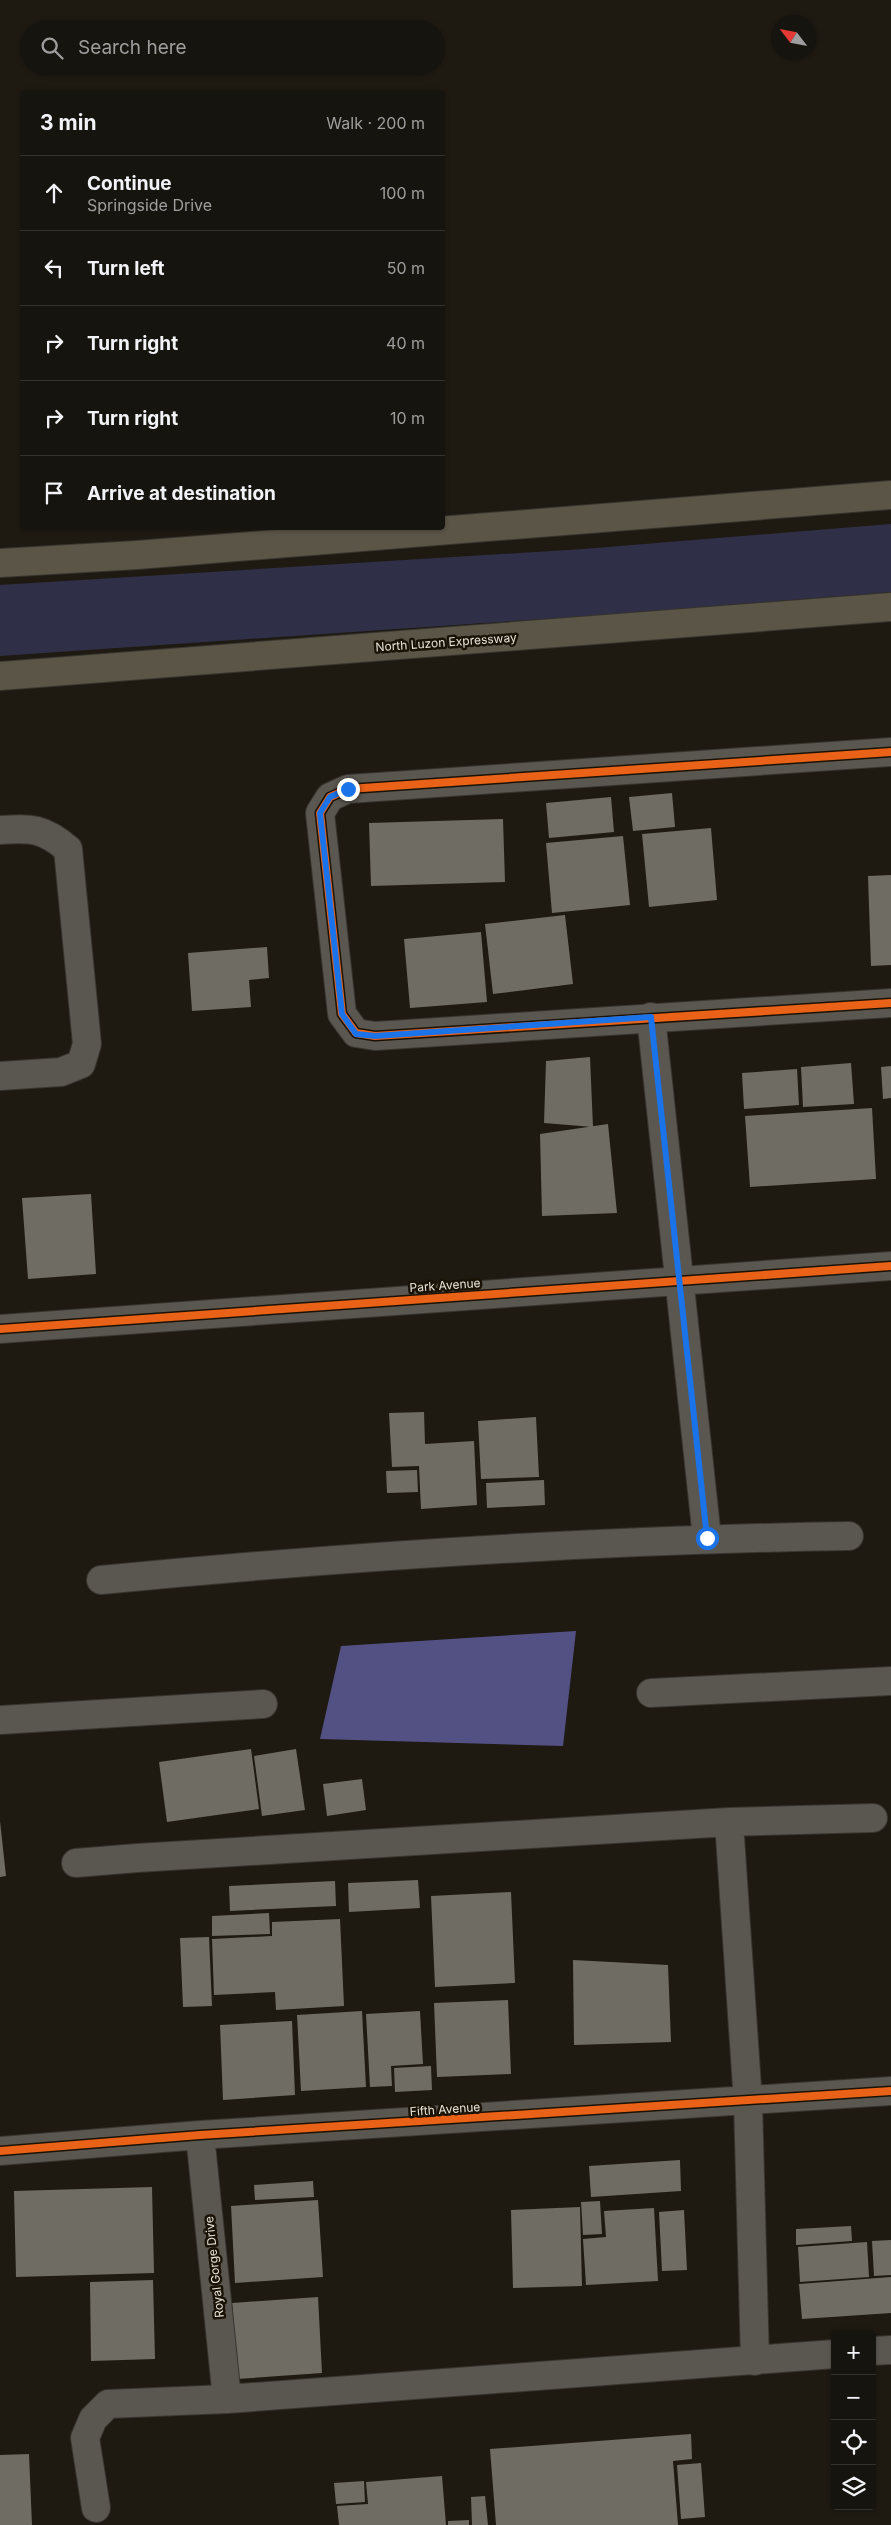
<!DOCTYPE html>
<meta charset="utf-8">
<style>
body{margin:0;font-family:Inter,sans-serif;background:#23211c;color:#f1f3f6}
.controls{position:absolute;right:15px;bottom:15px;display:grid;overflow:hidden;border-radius:5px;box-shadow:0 1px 4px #0004}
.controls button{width:45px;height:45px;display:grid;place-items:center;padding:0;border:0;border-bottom:1px solid #35332e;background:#16140e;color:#f1f3f6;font:25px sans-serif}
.compass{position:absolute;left:771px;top:15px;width:45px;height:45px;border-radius:50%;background:#16140e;box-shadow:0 1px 4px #0004;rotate:302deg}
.stop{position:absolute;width:15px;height:15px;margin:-11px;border:4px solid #1a73e8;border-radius:50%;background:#fff}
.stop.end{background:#1a73e8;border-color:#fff;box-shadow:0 1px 5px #0008}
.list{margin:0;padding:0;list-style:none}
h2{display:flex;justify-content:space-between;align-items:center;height:65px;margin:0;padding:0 20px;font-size:21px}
h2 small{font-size:16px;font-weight:400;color:#9e9e9e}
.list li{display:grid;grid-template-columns:32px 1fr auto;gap:15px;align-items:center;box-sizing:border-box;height:75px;padding:0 20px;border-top:1px solid #35332e}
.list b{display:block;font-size:19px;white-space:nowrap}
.list p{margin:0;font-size:16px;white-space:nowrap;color:#9e9e9e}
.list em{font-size:16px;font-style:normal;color:#9e9e9e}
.icon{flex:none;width:28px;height:28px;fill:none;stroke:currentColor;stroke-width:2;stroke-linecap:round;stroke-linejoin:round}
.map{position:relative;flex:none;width:891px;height:2525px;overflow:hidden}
.search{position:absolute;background:#16140e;box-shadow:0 1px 4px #0004;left:20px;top:20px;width:425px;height:55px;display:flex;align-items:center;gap:12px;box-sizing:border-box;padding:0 18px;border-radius:28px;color:#9e9e9e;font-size:19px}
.panel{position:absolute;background:#16140e;box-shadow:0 1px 4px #0004;left:20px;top:90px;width:425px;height:440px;border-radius:5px}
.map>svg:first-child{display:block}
.green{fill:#302f48}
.water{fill:#535184}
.building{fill:#6f6c64}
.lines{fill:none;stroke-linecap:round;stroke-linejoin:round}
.minor-casing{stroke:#38352f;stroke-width:30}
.motorway-casing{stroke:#38352f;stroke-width:30}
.minor{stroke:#5a5650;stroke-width:28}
.motorway{stroke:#5a5546;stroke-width:28}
.cycleway-casing{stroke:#1a1305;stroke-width:11}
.cycleway{stroke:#ea6118;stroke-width:8}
.route{stroke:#1a73e8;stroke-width:6}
.labels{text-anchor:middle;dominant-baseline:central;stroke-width:5;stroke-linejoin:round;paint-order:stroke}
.street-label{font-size:12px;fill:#e6e2d8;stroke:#1a1305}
</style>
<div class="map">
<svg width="891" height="2525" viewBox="0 0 891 2525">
<rect width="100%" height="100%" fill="#1e1a12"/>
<path class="green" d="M891,524V592L587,616L0,656V585L583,549Z"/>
<path class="water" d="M576,1631L563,1746L320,1739L341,1646Z"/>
<path class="building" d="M672,793L675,827L633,831L629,797Z
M611,797L614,832L549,838L546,803Z
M503,819L505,882L371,886L369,823Z
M711,828L717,900L649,907L642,834Z
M623,836L630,905L552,913L546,843Z
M891,875V965L871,966L868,876Z
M565,915L573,984L493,994L485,924Z
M481,932L487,1002L410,1008L404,939Z
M267,947L269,978L249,980L251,1007L192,1011L188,953Z
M590,1057L593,1127L544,1123L546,1061Z
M851,1063L854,1104L803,1107L801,1067Z
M891,1066V1098L883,1099L881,1067Z
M797,1069L799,1105L744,1109L742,1073Z
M872,1108L876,1179L750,1187L745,1116Z
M608,1124L617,1213L542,1216L540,1134Z
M91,1194L96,1274L28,1279L22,1198Z
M424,1412L425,1444L474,1441L477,1505L421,1509L419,1466L392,1467L389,1413Z
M536,1417L539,1477L481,1479L478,1421Z
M417,1470L418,1492L387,1493L386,1471Z
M544,1480L545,1505L487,1508L486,1483Z
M251,1749L259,1809L167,1822L159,1762Z
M296,1749L305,1810L262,1816L254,1756Z
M362,1779L366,1810L327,1816L323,1784Z
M0,1821L6,1876L0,1877Z
M418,1880L420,1908L349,1912L348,1883Z
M335,1881L336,1906L230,1911L229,1886Z
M511,1892L515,1983L435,1987L431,1896Z
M269,1913L270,1934L212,1936V1916Z
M340,1919L344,2006L276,2010L275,1992L214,1995L212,1939L272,1936V1922Z
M209,1937L212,2006L183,2007L180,1938Z
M573,1960L668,1965L671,2042L574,2045Z
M508,2000L511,2074L437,2077L434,2003Z
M362,2011L366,2087L301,2091L297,2015Z
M420,2011L423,2064L391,2066L392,2086L370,2087L366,2014Z
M292,2021L295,2095L223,2100L220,2025Z
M431,2066L432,2090L395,2092L394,2068Z
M680,2160L681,2191L591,2197L589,2166Z
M313,2181L314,2197L255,2200L254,2185Z
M152,2187L154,2273L16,2277L14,2191Z
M318,2200L323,2277L235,2283L231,2206Z
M600,2201L602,2234L583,2235L581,2202Z
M580,2207L582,2286L513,2288L511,2210Z
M654,2208L658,2281L586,2285L583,2239L606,2237L604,2211Z
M684,2210L687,2270L662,2271L659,2212Z
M851,2226L852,2241L796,2245V2229Z
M891,2240V2275L874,2276L872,2241Z
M867,2242L869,2277L800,2282L798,2247Z
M891,2277V2313L802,2319L799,2284Z
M153,2280L155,2359L91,2361L90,2282Z
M318,2297L322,2373L237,2379L232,2303Z
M691,2434L692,2459L673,2461L678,2525H496L490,2449Z
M29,2454L32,2525H0V2455Z
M701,2463L705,2517L681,2519L677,2465Z
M442,2476L446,2525H339L337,2506L368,2504L366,2482Z
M364,2481L365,2502L336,2504L334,2483Z
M485,2496L488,2525H472L471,2497Z
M469,2520V2525H448V2521Z"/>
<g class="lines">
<g class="minor-casing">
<path id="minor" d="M891,752L348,789L330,797L320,813L342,1014L356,1033L375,1036L891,1003
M0,830C32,828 43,828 68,849L87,1044L81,1064L61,1072L0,1076
M651,1017L707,1538
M0,1329L891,1266
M101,1580C350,1556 600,1540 849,1536
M651,1693L891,1681
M0,1720L263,1704
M729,1822L748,2102L755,2361
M76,1863L137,1858L729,1822L873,1818
M200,2135L227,2399
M0,2151L200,2135L891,2091
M872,2351L891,2350
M96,2508L85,2438L93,2419L108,2404L227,2399L835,2354"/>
</g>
<g class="motorway-casing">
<path id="motorway" d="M0,563L137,555L891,495
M0,676L891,607"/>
</g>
<use href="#minor" class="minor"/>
<use href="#motorway" class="motorway"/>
<g class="cycleway-casing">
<path id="cycleway" d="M891,752L348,789L330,797L320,813L342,1014L356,1033L375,1036L891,1003
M0,1329L891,1266
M0,2151L200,2135L891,2091"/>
</g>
<use href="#cycleway" class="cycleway"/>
</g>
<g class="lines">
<path class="route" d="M348,789L330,797L320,813L342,1014L356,1034L375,1036L651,1017L707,1538"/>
</g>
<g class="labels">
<g class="street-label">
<text transform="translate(446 642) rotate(-4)">North Luzon Expressway</text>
<text transform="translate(445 1285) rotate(-4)">Park Avenue</text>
<text transform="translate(445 2109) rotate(-4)">Fifth Avenue</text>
<text transform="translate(214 2267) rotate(-96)">Royal Gorge Drive</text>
</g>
</g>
</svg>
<div class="controls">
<button>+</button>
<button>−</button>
<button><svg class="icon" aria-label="locate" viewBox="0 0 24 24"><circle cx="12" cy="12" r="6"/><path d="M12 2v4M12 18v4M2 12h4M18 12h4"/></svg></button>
<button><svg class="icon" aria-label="layers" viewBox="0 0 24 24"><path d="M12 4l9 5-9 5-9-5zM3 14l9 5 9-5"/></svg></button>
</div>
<svg class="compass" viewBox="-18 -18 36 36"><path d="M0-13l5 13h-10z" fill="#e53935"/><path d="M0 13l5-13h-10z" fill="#9e9e9e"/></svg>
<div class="stop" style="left:707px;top:1538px"></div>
<div class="stop end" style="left:348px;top:789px"></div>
<div class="search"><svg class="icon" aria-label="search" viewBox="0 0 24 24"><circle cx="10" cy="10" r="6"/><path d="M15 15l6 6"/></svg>Search here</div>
<section class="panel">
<h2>3 min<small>Walk · 200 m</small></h2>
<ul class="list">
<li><svg class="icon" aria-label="ahead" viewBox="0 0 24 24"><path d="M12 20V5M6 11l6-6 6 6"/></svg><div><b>Continue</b><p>Springside Drive</p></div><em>100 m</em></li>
<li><svg class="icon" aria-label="left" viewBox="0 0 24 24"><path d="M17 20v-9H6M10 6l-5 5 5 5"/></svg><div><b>Turn left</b></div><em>50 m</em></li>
<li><svg class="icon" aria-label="right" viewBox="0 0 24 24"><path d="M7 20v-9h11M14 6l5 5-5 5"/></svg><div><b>Turn right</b></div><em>40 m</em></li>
<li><svg class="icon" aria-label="right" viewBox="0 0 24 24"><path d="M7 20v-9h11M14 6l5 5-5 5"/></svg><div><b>Turn right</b></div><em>10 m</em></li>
<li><svg class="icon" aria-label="arrive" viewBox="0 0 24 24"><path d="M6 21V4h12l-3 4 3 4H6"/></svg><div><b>Arrive at destination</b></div></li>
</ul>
</section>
</div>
